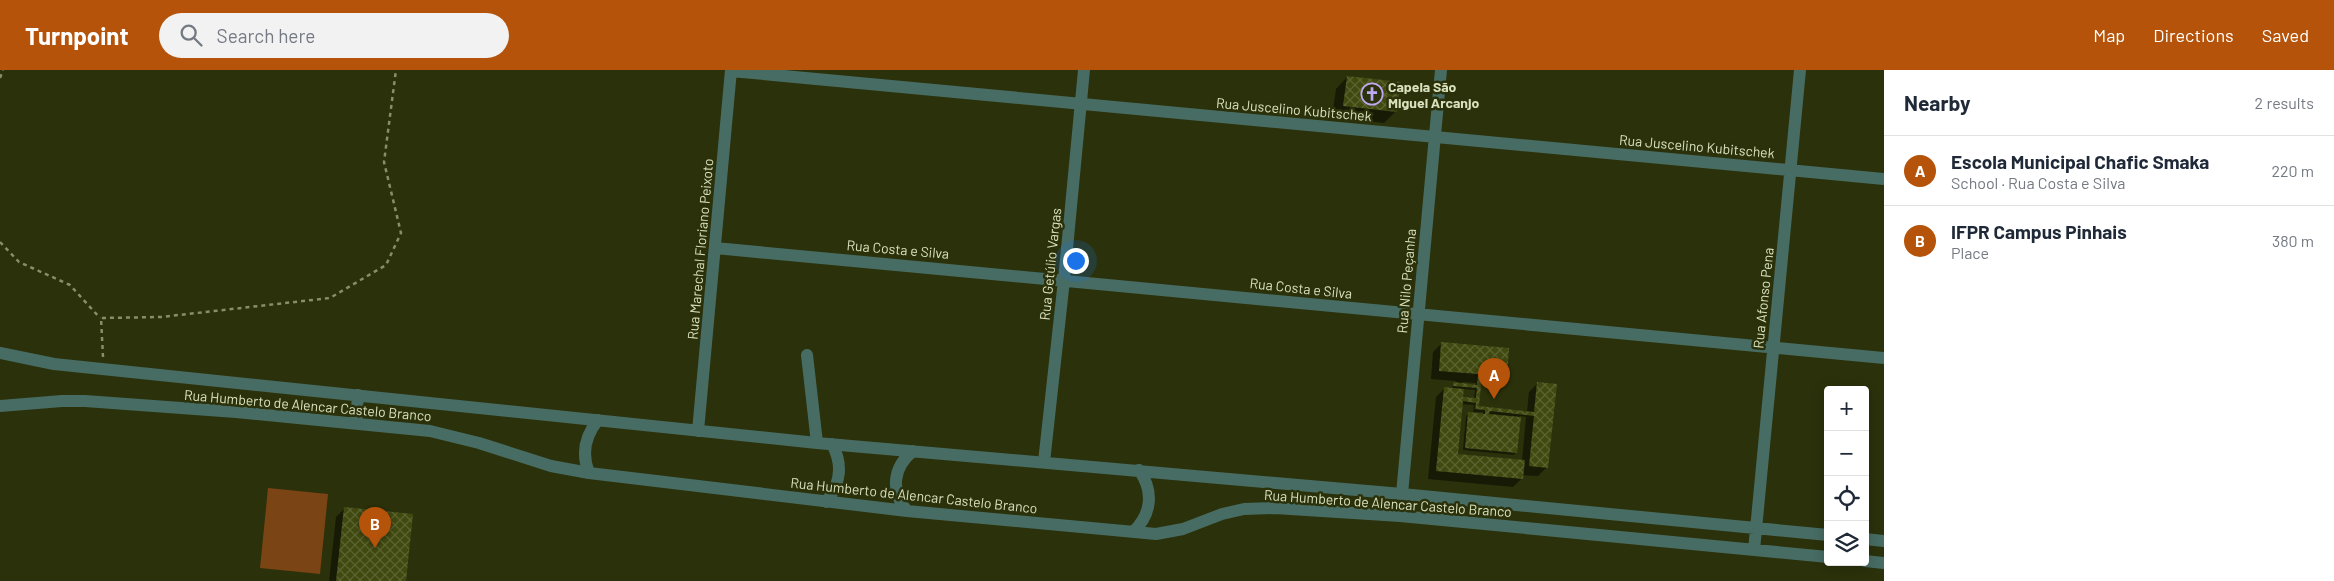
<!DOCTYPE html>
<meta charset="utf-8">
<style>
body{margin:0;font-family:Barlow,sans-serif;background:#f2f2f3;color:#1f2937}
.controls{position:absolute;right:15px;bottom:15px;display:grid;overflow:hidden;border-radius:5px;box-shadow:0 2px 12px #0003}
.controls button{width:45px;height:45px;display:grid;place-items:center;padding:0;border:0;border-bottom:1px solid #e0e1e3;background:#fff;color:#1f2937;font:25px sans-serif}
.you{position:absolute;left:1075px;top:190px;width:18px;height:18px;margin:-12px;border:4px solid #fff;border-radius:50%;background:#1a73e8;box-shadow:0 0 0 8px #1a73e833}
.badge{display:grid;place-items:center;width:32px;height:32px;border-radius:50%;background:#b45309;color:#fff;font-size:16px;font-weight:700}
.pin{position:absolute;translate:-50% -41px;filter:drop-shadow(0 1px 2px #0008)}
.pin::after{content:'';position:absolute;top:26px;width:18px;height:15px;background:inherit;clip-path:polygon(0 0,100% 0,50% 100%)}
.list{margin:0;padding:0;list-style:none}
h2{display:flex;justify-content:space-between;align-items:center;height:65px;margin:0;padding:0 20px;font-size:21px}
h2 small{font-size:16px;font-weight:400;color:#747a83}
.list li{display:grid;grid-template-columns:32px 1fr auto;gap:15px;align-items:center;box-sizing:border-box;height:70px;padding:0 20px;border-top:1px solid #e0e1e3}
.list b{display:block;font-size:19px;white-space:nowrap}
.list p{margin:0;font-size:16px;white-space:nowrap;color:#747a83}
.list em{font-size:16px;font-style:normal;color:#747a83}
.icon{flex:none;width:28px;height:28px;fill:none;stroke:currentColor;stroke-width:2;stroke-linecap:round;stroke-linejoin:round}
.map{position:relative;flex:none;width:1884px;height:511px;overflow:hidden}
header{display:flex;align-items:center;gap:30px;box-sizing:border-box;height:70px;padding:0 25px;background:#b45309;color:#fff}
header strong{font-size:24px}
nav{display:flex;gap:28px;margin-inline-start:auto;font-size:18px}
.search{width:350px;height:45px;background:#f2f2f3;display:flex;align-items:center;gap:12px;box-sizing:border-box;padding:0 18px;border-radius:28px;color:#747a83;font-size:19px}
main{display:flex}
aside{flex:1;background:#fff}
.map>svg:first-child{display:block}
.pitch{fill:#7a4414}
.shadow{fill:#0007;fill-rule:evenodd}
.building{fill:url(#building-cross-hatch)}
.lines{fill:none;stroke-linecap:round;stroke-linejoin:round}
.path{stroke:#878e69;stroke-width:2.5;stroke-dasharray:4 4;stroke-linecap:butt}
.minor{stroke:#476c63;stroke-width:12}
.labels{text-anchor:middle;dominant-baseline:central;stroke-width:5;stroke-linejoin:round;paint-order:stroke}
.poi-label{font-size:14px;font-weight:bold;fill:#d9e1bd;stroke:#2b310a;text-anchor:start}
.street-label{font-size:14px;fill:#d9e1bd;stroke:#2b310a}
</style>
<header>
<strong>Turnpoint</strong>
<div class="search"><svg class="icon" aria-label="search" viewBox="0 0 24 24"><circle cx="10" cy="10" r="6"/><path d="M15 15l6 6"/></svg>Search here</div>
<nav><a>Map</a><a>Directions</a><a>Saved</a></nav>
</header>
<main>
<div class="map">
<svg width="1884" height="511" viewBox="0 0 1884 511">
<defs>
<pattern id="building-cross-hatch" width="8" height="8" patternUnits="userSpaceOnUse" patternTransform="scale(1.25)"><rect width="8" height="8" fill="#404910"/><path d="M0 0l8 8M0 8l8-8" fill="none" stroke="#5b6331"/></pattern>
</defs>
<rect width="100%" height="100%" fill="#2b310a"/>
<path class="pitch" d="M268,418L328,424L320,504L260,498Z"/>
<path class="shadow" d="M1347,7L1396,41L1384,53L1332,47L1336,19Z
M1442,273L1505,306L1497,315L1480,314L1478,337L1527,342L1529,322L1537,314L1547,397L1538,406L1522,405V408L1513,417L1428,409L1436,327L1445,318L1451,319L1456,311L1431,309L1433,282ZM1462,312L1476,313L1475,316L1462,314ZM1463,319L1475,320L1474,329L1462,331ZM1461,334L1474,335L1473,344H1469L1466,346L1463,380L1514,385L1516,382L1520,346L1526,347L1522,391L1457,385ZM1473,342H1483V345L1473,344Z
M345,438L405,511H329L336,447Z"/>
<path class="building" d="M1347,6L1401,12L1397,42L1343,36Z
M1441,272L1509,278L1507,307L1482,305L1479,336L1534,342L1537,312L1557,314L1548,398L1529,396L1534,346L1490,341L1489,344L1521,347L1517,383L1465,378L1468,342L1485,344V340L1475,339L1476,333L1463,331L1458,384L1525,390L1523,409L1436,401L1444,317L1464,319L1463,327L1476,328L1477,318L1453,316L1454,312L1477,315L1478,304L1439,301Z
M344,437L413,444L406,511H336Z"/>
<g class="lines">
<path class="path" d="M0,8L3,0
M0,172L19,192L70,215L100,248
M103,287L101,248L161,247L330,228L386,195L401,163L384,92L396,0"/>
<path class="minor" d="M731,1L1884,109
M715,178L1884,288
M0,283L54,294L817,373L1402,424L1828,465
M807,285L817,373
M0,336L62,331H85L236,342L430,361L479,373L551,396L589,403L907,441L1156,464L1183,459L1222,444L1244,439L1275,438L1400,446L1828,487
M356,353L358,325
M698,361L731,0
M1044,392L1064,210L1084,0
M589,403C581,383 585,366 598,350
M1402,424L1441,0
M826,432C841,414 843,394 832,374
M907,441C890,421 893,397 913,381
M1133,462C1152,444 1154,421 1139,400
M1865,469L1884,471
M1754,480L1800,0
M1865,491L1884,493"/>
</g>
<defs>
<g id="church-ring" transform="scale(1.125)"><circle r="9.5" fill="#2b310a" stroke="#bfa9f4" stroke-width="1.5"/><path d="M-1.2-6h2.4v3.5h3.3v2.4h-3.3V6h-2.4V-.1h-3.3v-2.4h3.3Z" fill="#bfa9f4"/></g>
</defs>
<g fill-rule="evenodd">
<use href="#church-ring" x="1372" y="24"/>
</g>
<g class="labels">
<g class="poi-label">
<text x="1388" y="16">Capela São<tspan x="1388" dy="16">Miguel Arcanjo</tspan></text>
</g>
<g class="street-label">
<text transform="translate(1294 39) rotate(5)">Rua Juscelino Kubitschek</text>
<text transform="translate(1697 76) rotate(5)">Rua Juscelino Kubitschek</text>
<text transform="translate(700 179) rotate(-85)">Rua Marechal Floriano Peixoto</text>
<text transform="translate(898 179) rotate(5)">Rua Costa e Silva</text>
<text transform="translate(1050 194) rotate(-84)">Rua Getúlio Vargas</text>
<text transform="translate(1406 211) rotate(-85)">Rua Nilo Peçanha</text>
<text transform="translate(1301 218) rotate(6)">Rua Costa e Silva</text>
<text transform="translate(1763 228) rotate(-84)">Rua Afonso Pena</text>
<text transform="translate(308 335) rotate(5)">Rua Humberto de Alencar Castelo Branco</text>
<text transform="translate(914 425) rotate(6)">Rua Humberto de Alencar Castelo Branco</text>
<text transform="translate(1388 433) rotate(4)">Rua Humberto de Alencar Castelo Branco</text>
</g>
</g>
</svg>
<div class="controls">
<button>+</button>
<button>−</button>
<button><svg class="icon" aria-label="locate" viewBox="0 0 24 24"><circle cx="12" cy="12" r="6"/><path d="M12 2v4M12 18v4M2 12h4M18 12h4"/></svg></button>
<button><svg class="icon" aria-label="layers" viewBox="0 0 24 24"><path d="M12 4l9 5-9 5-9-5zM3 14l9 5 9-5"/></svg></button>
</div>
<div class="you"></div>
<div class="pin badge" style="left:1494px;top:329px">A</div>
<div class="pin badge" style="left:375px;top:478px">B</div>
</div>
<aside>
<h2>Nearby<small>2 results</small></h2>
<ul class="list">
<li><span class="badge">A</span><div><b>Escola Municipal Chafic Smaka</b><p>School · Rua Costa e Silva</p></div><em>220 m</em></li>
<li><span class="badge">B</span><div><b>IFPR Campus Pinhais</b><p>Place</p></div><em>380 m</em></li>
</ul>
</aside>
</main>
